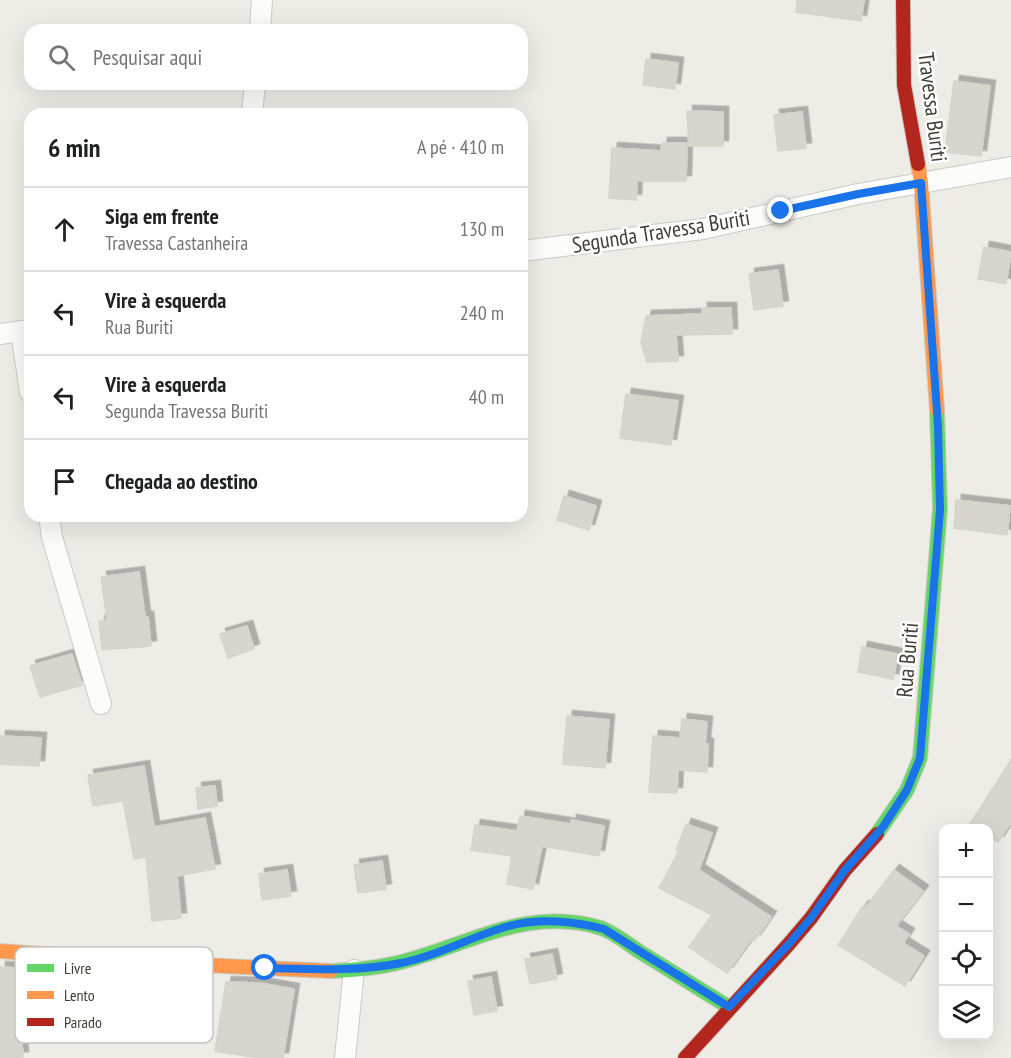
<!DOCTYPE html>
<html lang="pt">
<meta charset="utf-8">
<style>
body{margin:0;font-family:"PT Sans Narrow",sans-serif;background:#f2f2f2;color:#202124}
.controls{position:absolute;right:18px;bottom:18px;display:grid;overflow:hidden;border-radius:12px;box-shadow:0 6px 24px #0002}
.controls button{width:54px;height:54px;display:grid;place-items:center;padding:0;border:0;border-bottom:2px solid #e0e0e0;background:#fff;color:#202124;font:30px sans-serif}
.stop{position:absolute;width:18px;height:18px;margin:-14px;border:4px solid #1a73e8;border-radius:50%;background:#fff}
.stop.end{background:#1a73e8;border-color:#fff;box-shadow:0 2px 6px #0008}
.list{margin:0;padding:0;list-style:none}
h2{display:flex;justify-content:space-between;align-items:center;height:78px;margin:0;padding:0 24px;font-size:26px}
h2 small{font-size:20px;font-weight:400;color:#757577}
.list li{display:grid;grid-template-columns:39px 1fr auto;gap:18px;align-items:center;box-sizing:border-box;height:84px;padding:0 24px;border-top:2px solid #e0e0e0}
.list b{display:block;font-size:22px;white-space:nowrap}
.list p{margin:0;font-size:20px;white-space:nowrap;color:#757577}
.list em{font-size:20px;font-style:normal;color:#757577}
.icon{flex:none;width:33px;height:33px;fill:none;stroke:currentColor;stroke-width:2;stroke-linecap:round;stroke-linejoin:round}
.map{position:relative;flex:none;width:1011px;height:1058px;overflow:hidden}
.search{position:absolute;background:#fff;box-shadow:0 6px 24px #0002;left:24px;top:24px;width:504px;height:66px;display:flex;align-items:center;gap:15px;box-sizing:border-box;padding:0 21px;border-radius:18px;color:#757577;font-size:22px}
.panel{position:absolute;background:#fff;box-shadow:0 6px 24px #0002;left:24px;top:108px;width:504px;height:414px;border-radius:18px}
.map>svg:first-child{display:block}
.building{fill:#d8d5cf;stroke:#d6d3cc;stroke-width:1.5;filter:url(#shadow)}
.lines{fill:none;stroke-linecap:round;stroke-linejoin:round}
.street-casing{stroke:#cccac4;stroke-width:22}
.fast-casing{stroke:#cec9bd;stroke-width:16}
.slow-casing{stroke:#cec9bd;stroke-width:16}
.jam-casing{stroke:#cec9bd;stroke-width:16}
.street{stroke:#fcfcfb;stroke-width:20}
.fast{stroke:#63d668;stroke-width:14}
.slow{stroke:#ff974d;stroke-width:14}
.jam{stroke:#b3261e;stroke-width:14}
.route{stroke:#1a73e8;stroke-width:8}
.labels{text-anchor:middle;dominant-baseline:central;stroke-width:5;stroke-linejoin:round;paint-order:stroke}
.street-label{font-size:22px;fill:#433d34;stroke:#fff}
.key{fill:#fff;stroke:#c7c5c2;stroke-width:1.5}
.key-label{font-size:16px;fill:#433d34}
</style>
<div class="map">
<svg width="1011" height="1058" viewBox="0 0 1011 1058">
<defs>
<filter id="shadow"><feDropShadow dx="5.5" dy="-5.5" stdDeviation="0" flood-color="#0004"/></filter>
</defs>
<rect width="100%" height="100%" fill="#eeece6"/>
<path class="building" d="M797,0H864L861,21L796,12Z
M646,59L678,63L675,89L643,85Z
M954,81L990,86L981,156L945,152Z
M687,111L723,112V146H689Z
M802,112L806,148L778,151L774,115Z
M662,143H687L686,181H637L636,200L609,198L612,148L661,151Z
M984,247L1011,252L1006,284L978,279Z
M778,270L783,306L754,310L749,274Z
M702,308H731L732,334L676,335L678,361L647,362L641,343L646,316L702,314Z
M626,394L678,401L671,445L620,438Z
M564,496L596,506L589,530L557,520Z
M956,500L1010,506L1007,535L954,528Z
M139,572L145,617H148L151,646L102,650L99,621H107L101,577Z
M247,626L254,649L228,658L220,634Z
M862,647L898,654L893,679L858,672Z
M72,654L82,685L40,697L30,666Z
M567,716L609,720L605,768L563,764Z
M682,719L707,722L705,744H708L707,772L678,770L677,793L649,792L653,736L680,738Z
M0,736L41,738L39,766L0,764Z
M1011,760V822L998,842L988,836V828H978L970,824Z
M144,766L154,827L205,818L215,869L177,876L181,918L152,921L146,857L134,859L123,801L93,806L88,775Z
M215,786L217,806L198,809L196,788Z
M520,816L571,824V820L604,826L599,856L542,846L533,889L507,884L512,856L471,850L475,825L517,831Z
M686,824L712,833L699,870L771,917L755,940L752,938L727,973L689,947L712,915L659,888L679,851L676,850Z
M382,861L386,889L358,893L354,865Z
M287,870L291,896L262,900L259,874Z
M894,870L923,891L896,926L909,934L903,943L924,956L905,986L838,945L863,906L866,907Z
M552,954L557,979L530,984L525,959Z
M0,967L16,968L23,1057L0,1058Z
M491,977L497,1011L474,1015L468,981Z
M226,982L259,983L294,989L283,1058H260L215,1051Z"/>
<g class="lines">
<g class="street-casing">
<path id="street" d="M260,30L262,0
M252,114L255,84
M522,251L703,229L858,194L1011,167
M21,331L30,392
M0,334L30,330
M49,516L52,537L101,704
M345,1058L354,970"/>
</g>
<g class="fast-casing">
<path id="fast" d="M877,834L907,790L920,758L940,509L937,410
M331,971C359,970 386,967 412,959C477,940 532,907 601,928C615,933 628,944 640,952C670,970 699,989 729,1007"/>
</g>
<g class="slow-casing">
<path id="slow" d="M918,164L921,183L937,410
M0,951L180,964L331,971"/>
</g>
<g class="jam-casing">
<path id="jam" d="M903,0L904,85L918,164
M685,1058L788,945L811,918L845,870L877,834"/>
</g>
<use href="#street" class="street"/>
<use href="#fast" class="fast"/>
<use href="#slow" class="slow"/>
<use href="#jam" class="jam"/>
</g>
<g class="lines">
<path class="route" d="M265,968C311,969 356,972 401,963C438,956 472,936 509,926C538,918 575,921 604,929L729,1007L788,945L811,918L845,870L883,827L907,790L920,758L940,510L938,426L921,183L858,194L781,211"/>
</g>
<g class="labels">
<g class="street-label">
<text transform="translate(933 107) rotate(83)">Travessa Buriti</text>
<text transform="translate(661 231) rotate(-9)">Segunda Travessa Buriti</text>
<text transform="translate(907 660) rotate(-85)">Rua Buriti</text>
</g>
</g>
<rect x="15" y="947" width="198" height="96" rx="9" class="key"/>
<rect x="27" y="964" width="27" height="8" fill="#63d668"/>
<rect x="27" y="991" width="27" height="8" fill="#ff974d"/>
<rect x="27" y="1018" width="27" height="8" fill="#b3261e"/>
<g class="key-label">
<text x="64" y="974">Livre</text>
<text x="64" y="1001">Lento</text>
<text x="64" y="1028">Parado</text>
</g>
</svg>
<div class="controls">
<button>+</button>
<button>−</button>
<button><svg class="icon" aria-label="locate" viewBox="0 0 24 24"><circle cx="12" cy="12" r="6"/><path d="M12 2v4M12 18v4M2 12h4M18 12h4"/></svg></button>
<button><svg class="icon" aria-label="layers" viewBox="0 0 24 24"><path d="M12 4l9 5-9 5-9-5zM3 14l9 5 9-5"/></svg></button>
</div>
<div class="stop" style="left:265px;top:968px"></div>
<div class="stop end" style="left:781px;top:211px"></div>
<div class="search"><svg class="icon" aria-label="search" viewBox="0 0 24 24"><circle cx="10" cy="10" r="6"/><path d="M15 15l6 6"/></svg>Pesquisar aqui</div>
<section class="panel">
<h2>6 min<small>A pé · 410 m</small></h2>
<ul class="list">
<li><svg class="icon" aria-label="ahead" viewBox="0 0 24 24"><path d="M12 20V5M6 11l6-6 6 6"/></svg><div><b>Siga em frente</b><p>Travessa Castanheira</p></div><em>130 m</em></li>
<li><svg class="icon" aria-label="left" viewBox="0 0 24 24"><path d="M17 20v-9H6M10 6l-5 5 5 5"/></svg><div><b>Vire à esquerda</b><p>Rua Buriti</p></div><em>240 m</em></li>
<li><svg class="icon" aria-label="left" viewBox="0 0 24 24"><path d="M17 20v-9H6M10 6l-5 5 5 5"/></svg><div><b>Vire à esquerda</b><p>Segunda Travessa Buriti</p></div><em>40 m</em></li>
<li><svg class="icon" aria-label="arrive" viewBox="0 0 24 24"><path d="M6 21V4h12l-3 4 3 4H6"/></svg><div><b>Chegada ao destino</b></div></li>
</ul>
</section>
</div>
